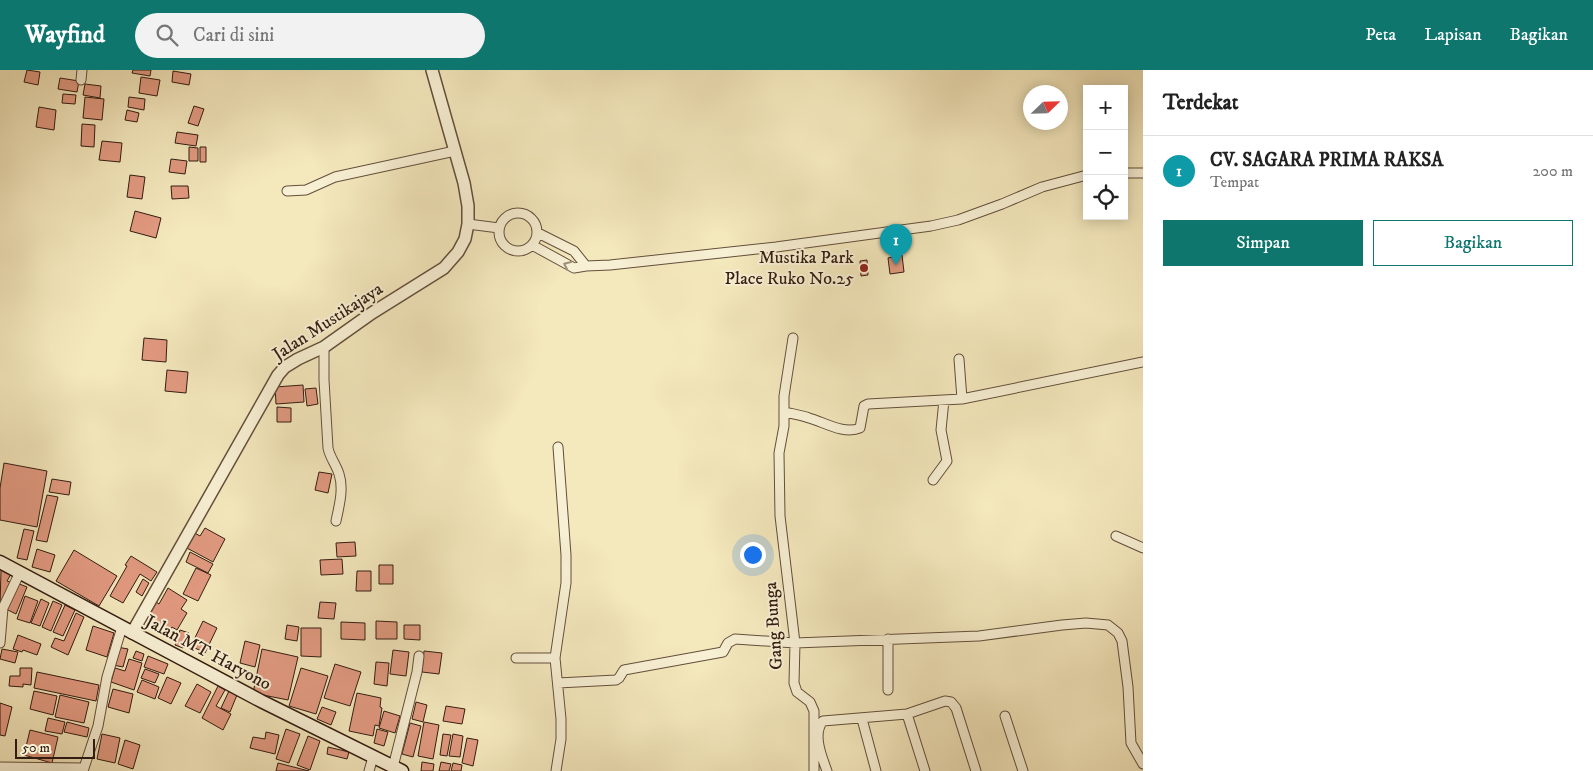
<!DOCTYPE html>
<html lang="id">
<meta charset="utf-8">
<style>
body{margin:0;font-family:"IM FELL DW Pica",serif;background:#f2f2f2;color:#222}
.controls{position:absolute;right:15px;top:15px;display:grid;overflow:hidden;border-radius:0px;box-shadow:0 2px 12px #0003}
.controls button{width:45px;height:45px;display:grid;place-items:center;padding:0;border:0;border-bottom:1px solid #e0e0e0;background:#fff;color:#222;font:25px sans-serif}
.compass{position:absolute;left:1023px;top:15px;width:45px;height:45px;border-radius:50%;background:#fff;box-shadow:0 2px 12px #0003;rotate:67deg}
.scale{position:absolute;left:15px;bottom:12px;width:80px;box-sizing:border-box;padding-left:5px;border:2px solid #331c10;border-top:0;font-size:14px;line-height:18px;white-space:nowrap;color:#331c10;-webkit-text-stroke:4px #f8f0d4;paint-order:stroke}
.you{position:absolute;left:752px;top:484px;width:18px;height:18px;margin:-12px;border:4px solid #fff;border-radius:50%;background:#1a73e8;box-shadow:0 0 0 8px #1a73e833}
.badge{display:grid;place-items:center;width:32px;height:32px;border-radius:50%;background:#0f766e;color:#fff;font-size:16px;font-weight:700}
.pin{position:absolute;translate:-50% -41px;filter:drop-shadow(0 1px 2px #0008)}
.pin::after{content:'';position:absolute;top:26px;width:18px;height:15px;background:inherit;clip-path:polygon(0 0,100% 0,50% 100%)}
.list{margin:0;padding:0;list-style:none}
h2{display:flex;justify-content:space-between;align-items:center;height:65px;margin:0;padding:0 20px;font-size:21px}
h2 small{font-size:16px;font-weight:400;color:#767676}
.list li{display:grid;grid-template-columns:32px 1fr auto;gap:15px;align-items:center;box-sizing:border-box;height:70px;padding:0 20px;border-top:1px solid #e0e0e0}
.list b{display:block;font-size:19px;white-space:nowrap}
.list p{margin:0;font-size:16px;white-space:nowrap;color:#767676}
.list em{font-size:16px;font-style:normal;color:#767676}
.actions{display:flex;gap:10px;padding:15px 20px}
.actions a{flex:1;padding:11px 0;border:1px solid #0f766e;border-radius:0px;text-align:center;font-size:18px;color:#0f766e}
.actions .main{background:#0f766e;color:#fff}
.icon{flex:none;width:28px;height:28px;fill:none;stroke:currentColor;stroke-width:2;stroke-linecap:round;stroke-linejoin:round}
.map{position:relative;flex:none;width:1143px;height:701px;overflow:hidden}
header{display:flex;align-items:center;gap:30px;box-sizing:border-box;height:70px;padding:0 25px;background:#0f766e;color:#fff}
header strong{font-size:24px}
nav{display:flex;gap:28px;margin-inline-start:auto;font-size:18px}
.search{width:350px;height:45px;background:#f2f2f2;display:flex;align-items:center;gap:12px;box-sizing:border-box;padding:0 18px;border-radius:28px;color:#767676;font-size:19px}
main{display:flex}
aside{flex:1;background:#fff}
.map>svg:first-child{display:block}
.building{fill:#e29a81;stroke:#331c10}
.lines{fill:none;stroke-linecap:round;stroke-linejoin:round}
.minor-casing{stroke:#634f3b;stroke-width:11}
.tertiary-casing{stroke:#634f3b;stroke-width:14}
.secondary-casing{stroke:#331c10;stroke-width:15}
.minor{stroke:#f8f0d4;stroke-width:9}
.tertiary{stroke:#f8f0d4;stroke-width:11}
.secondary{stroke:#f8f0d4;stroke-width:12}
.oneway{stroke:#9f917c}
.poi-dot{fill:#8f2418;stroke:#f8f0d4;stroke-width:2}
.labels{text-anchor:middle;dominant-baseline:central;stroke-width:4;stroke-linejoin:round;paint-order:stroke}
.poi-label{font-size:18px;fill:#331c10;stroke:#f8f0d4;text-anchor:end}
.street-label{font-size:18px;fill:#331c10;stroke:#f8f0d4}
</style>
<header>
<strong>Wayfind</strong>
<div class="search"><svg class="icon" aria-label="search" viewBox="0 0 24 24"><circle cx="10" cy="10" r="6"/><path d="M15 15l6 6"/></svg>Cari di sini</div>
<nav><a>Peta</a><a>Lapisan</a><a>Bagikan</a></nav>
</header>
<main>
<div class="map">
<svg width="1143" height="701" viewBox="0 0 1143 701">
<rect width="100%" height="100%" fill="#f4e8bd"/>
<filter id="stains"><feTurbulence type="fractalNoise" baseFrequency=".004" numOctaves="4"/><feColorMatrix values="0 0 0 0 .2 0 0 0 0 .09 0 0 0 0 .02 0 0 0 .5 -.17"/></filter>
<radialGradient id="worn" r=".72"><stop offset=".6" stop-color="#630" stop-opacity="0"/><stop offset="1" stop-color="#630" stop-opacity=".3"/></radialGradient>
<path class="building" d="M27,0L40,2L38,15L24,12Z
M133,0H151L150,6L132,3Z
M173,1L191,4L189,15L172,12Z
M141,7L160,10L157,26L139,23Z
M60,8L79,11L77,22L58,19Z
M85,14L101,16L100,28L83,25Z
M63,24L76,25L75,34L62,33Z
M85,27L104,29L102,50L83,48Z
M129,27L145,29L144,40L128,37Z
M194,36L204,39L198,56L188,53Z
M39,37L56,40L54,60L36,57Z
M127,40L139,43L137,52L125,50Z
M82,54L95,55L94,77L81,76Z
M177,62L198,65L196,76L175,73Z
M102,71L122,73L120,92L99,90Z
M189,77L198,78V91H189Z
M200,77H206V92H200Z
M171,89L187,91L185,104L169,102Z
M130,105L145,107L142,129L127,127Z
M171,116H188L189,128L172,129Z
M135,141L161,148L156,168L130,161Z
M902,185L904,202L890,204L888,188Z
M867,190L868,205L861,206L860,191Z
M144,268L167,270L166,292L142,290Z
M167,300L188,302L186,323L165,321Z
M303,315L304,332L276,334L275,317Z
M316,318L318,334L307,336L305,319Z
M277,337L291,338V352H277Z
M4,393L47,401L37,457L0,450V418Z
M319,402L332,404L328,423L315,420Z
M52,409L71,412L69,425L49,422Z
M47,425L58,427L47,472L36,470Z
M205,458L225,469L213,492L185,477L193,462L200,466Z
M24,459L34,461L27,490L17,488Z
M355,472L356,486L337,487L336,473Z
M37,479L55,485L50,502L32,497Z
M74,480L117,506L99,536L56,511Z
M190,482L213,494L208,503L186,492Z
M131,486L157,502L151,511L140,504L123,533L110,526L127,496L125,495Z
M342,489L343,504L321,505L320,490Z
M379,495H393V514H379Z
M196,498L211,505L198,531L183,524Z
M1,500L11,504L7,511L10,512L0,536Z
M357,501H371V521H356Z
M143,509L149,513L142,526L136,522Z
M17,513L27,517L16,544L6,539Z
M168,518L187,530L181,539L187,543L177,560L172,557L166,567L148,555L149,553L145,550L156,532L159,534Z
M25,526L38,531L30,553L17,549Z
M41,529L49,533L40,556L31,553Z
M53,531L62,535L51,561L42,557Z
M320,532L336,533L334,549L318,548Z
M65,535L75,540L63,566L53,562Z
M76,543L84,547L68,585L51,577L55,568L64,571Z
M203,551L217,558L205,583L191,576Z
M376,551L397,552V569H376Z
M341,552L365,553V570L341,569Z
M287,555L299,557L297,571L285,569Z
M404,555H420V570L404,569Z
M93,556L114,563L107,587L86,580Z
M301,558H321V587L301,586Z
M180,560L189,563L183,578L175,575Z
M18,565L41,574L37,585L23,580L22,582L13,579Z
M245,571L260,575L255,597L240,593Z
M117,577L128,579L123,597L113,595Z
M2,579L18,582L15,593L0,589Z
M262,579L298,587L288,630L253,623Z
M393,580L409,582L406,606L390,604Z
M136,581L144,584L142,591L133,588Z
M424,581L442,583L439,604L422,602Z
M148,586L168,594L164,604L144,597Z
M129,589L142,593L134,620L111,612L115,598L125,601Z
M376,592L389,593L387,616L374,614Z
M335,594L361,602L350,636L324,628Z
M20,598H32L31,615L23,614V617L9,616L10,606H20Z
M301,598L328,606L316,644L289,636Z
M145,599L159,604L155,613L141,608Z
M37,602L99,615L96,631L34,618Z
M167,607L181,613L171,634L158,628Z
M142,610L159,617L155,629L137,622Z
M197,614L211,622L200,643L185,636Z
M218,616L225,620L216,636L231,644L223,660L202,648Z
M113,619L133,624L129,643L108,637Z
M34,621L57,626L53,645L30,639Z
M229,621L237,625L230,642L221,638Z
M357,623L381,628L380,637L382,638L379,656L375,655L373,666L349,661Z
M60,625L89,632L84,653L55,647Z
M416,632L427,635L423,652L412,649Z
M0,633L12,637L5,666L0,665Z
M446,636L465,639L462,654L443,651Z
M322,637L336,642L331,655L317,649Z
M384,641L400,646L395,663L379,658Z
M48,648L65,652L62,664L45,661Z
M67,652L89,658L87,667L64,662Z
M424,652L439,655L433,689L418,686Z
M410,653L421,656L413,687L402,684Z
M286,659L300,664L289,693L276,689Z
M377,659L388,662L384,676L374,673Z
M30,660L58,667L52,693L24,685Z
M266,662L279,665L275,684L250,678L253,667L265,669Z
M102,664L120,668L115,693L97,689Z
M443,664L451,665L447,686L440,685Z
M453,664L463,666L460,687L449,686Z
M308,666L320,671L310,700L297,695Z
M467,668L478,670L473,696L462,693Z
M125,670L140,675L133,699L118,694Z
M328,677L349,682L347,689L327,684Z
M422,692L434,694L433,701H421Z
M441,692L451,694L449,701H439Z
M278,693L309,701H276Z
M453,693L462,695L461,701H451Z"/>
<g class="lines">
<g class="minor-casing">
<path id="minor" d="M81,10L82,0
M1124,103H1143
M287,121L306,120L335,107L455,81
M499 162a19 19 0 1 1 38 0a19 19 0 1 1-38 0Z
M468,154L499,158
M538,163L574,181L586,196
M532,175L574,198L586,196L610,195L776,177L931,156L958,150L1002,134L1042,117L1087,105
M793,268L784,326V356L779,383L780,446L795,573L794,613L797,622L810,632L814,641V701
M324,277V310L328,378C330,388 336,394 339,404C344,419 339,436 336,451
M959,289L962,329
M785,342C793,344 801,345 809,348C824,352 844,365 860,358L864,336L868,334L962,329L1143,292
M933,410L947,391L941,360L944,330
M1116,466L1143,478
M0,573L3,538L20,502
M516,588H555
M558,613L616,610L619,608L624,600L723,582L728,573L735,569L795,573L979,566L1062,555L1086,553L1108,555L1118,563L1122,571L1128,617L1131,673L1143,694
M888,620V569
M907,644L925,701
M1005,646L1023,701
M862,649L876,701
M0,697L83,698
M393,697L417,602L419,586
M83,701L98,656L107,607L122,557
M369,701L373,687
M556,701L561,669V649L555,588L566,513V485L558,377
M827,701C822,687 812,664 823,651L907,644L945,631L951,632L956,638L976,701"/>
</g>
<g class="tertiary-casing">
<path id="tertiary" d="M132,563L278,305L285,297L298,289L324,277L372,243L444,198L458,182L465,169L468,154V136L464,113L432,0"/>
</g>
<g class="secondary-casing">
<path id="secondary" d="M0,492L261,631L402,701"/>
</g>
<use href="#minor" class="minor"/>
<use href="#tertiary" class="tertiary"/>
<use href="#secondary" class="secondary"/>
</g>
<defs><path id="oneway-chevron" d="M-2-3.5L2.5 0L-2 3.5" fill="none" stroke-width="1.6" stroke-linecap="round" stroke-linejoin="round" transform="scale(1.25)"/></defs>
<use class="oneway" href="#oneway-chevron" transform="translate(567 195) rotate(-155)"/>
<circle class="poi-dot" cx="864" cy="198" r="5"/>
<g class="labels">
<g class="poi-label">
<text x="854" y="188">Mustika Park<tspan x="854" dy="21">Place Ruko No.25</tspan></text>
</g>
<g class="street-label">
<text transform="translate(328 252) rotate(-33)">Jalan Mustikajaya</text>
<text transform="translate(774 556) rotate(-94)">Gang Bunga</text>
<text transform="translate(208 583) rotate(28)">Jalan MT Haryono</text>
</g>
</g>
<rect width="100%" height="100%" filter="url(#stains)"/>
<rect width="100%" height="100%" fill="url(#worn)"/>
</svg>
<div class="controls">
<button>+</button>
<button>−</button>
<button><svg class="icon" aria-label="locate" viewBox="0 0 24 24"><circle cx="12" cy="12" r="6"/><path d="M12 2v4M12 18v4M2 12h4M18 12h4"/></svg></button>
</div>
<svg class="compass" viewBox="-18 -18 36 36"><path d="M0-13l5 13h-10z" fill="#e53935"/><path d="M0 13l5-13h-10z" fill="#767676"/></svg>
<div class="scale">50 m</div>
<div class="you"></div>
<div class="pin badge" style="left:896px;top:195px;background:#0f9aa8">1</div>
</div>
<aside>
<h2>Terdekat<small></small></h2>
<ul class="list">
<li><span class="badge" style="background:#0f9aa8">1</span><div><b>CV. SAGARA PRIMA RAKSA</b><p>Tempat</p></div><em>200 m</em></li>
</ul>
<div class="actions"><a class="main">Simpan</a><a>Bagikan</a></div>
</aside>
</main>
